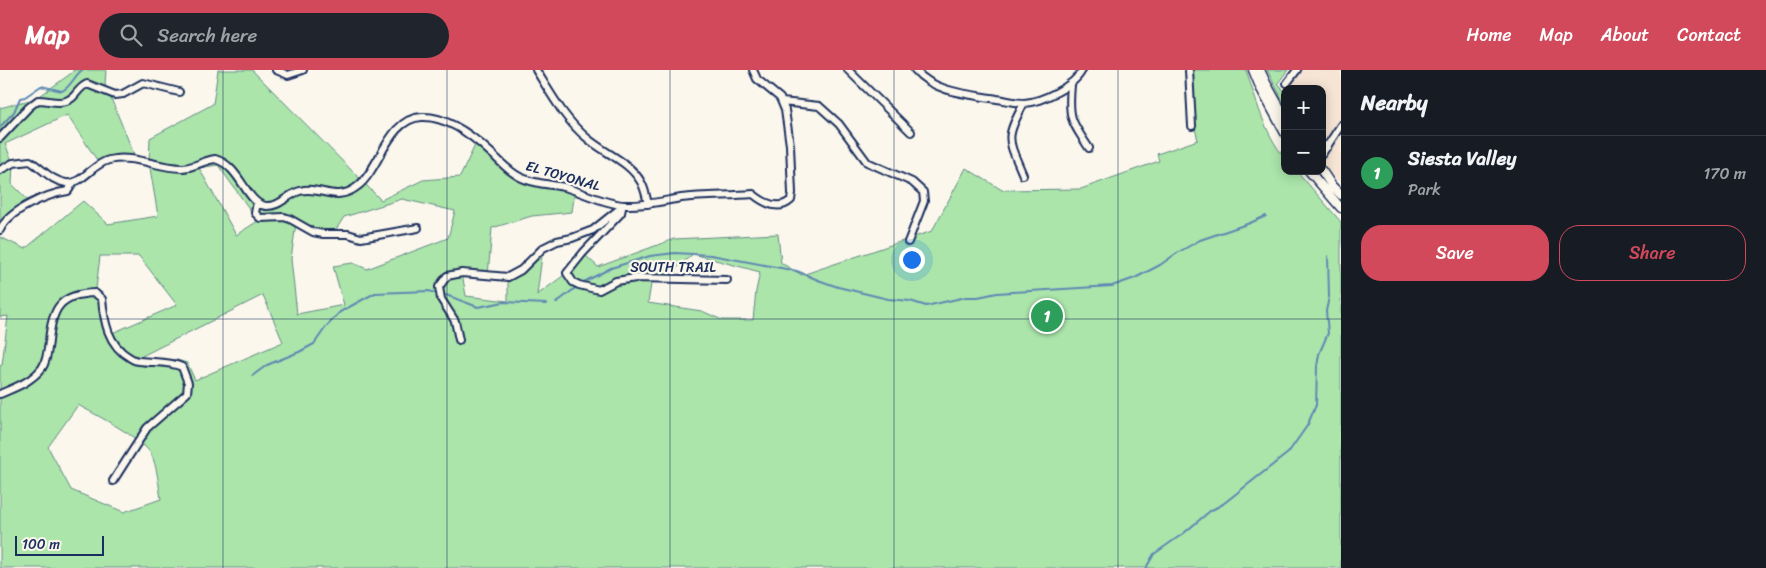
<!DOCTYPE html>
<meta charset="utf-8">
<style>
body{margin:0;font-family:Sriracha,sans-serif;background:#20242c;color:#f1f3f6}
.controls{position:absolute;right:15px;top:15px;display:grid;overflow:hidden;border-radius:10px;box-shadow:0 2px 12px #0003}
.controls button{width:45px;height:45px;display:grid;place-items:center;padding:0;border:0;border-bottom:1px solid #363941;background:#171b24;color:#f1f3f6;font:25px sans-serif}
.scale{position:absolute;left:15px;bottom:12px;width:89px;box-sizing:border-box;padding-left:5px;border:2px solid #1b2f5e;border-top:0;font-size:14px;line-height:18px;white-space:nowrap;color:#1b2f5e;-webkit-text-stroke:4px #fbf7ec;paint-order:stroke}
.you{position:absolute;left:911px;top:189px;width:18px;height:18px;margin:-12px;border:4px solid #fff;border-radius:50%;background:#1a73e8;box-shadow:0 0 0 8px #1a73e833}
.badge{display:grid;place-items:center;width:32px;height:32px;border-radius:50%;background:#d1495b;color:#fff;font-size:16px;font-weight:700}
.pin{position:absolute;translate:-50% -50%;border:2px solid #fff;box-shadow:0 1px 5px #0006}
.list{margin:0;padding:0;list-style:none}
h2{display:flex;justify-content:space-between;align-items:center;height:65px;margin:0;padding:0 20px;font-size:21px}
h2 small{font-size:16px;font-weight:400;color:#9ea1a6}
.list li{display:grid;grid-template-columns:32px 1fr auto;gap:15px;align-items:center;box-sizing:border-box;height:75px;padding:0 20px;border-top:1px solid #363941}
.list b{display:block;font-size:19px;white-space:nowrap}
.list p{margin:0;font-size:16px;white-space:nowrap;color:#9ea1a6}
.list em{font-size:16px;font-style:normal;color:#9ea1a6}
.actions{display:flex;gap:10px;padding:15px 20px}
.actions a{flex:1;padding:11px 0;border:1px solid #d1495b;border-radius:20px;text-align:center;font-size:18px;color:#d1495b}
.actions .main{background:#d1495b;color:#fff}
.icon{flex:none;width:28px;height:28px;fill:none;stroke:currentColor;stroke-width:2;stroke-linecap:round;stroke-linejoin:round}
.map{position:relative;flex:none;width:1341px;height:498px;overflow:hidden}
header{display:flex;align-items:center;gap:30px;box-sizing:border-box;height:70px;padding:0 25px;background:#d1495b;color:#fff}
header strong{font-size:24px}
nav{display:flex;gap:28px;margin-inline-start:auto;font-size:18px}
.search{width:350px;height:45px;background:#20242c;display:flex;align-items:center;gap:12px;box-sizing:border-box;padding:0 18px;border-radius:28px;color:#9ea1a6;font-size:19px}
main{display:flex}
aside{flex:1;background:#171b24}
.map>svg:first-child{display:block}
.built{fill:#f6e4d4}
.green{fill:#abe5aa;stroke:#638a84;fill-rule:evenodd}
.lines{fill:none;stroke-linecap:round;stroke-linejoin:round}
.stream{stroke:#6188b3;stroke-width:2}
.minor-casing{stroke:#1b2f5e;stroke-width:10}
.major-casing{stroke:#1b2f5e;stroke-width:11}
.minor{stroke:#fbf7ec;stroke-width:6}
.major{stroke:#fbf7ec;stroke-width:8}
.grid{fill:none;stroke:#1b2f5e;stroke-width:1;stroke-opacity:0.55}
.labels{text-anchor:middle;dominant-baseline:central;stroke-width:4.5;stroke-linejoin:round;paint-order:stroke}
.street-label{font-size:14px;fill:#1b2f5e;stroke:#fbf7ec}
</style>
<header>
<strong>Map</strong>
<div class="search"><svg class="icon" aria-label="search" viewBox="0 0 24 24"><circle cx="10" cy="10" r="6"/><path d="M15 15l6 6"/></svg>Search here</div>
<nav><a>Home</a><a>Map</a><a>About</a><a>Contact</a></nav>
</header>
<main>
<div class="map">
<svg width="1341" height="498" viewBox="0 0 1341 498">
<rect width="100%" height="100%" fill="#fbf7ec"/>
<filter id="ink" filterUnits="userSpaceOnUse"><feTurbulence type="fractalNoise" baseFrequency=".02" numOctaves="2"/><feDisplacementMap in="SourceGraphic" scale="10" xChannelSelector="R" yChannelSelector="G"/><feConvolveMatrix kernelMatrix="1 2 1 2 8 2 1 2 1" color-interpolation-filters="sRGB"/></filter>
<g filter="url(#ink)">
<path class="built" d="M1301,0H1341V113L1322,99V19H1288Z"/>
<path class="green" d="M73,0H106L105,14L136,89L99,93L67,45L5,74L13,93L12,114L32,134L21,139L0,160V38L37,28L73,2Z
M218,0H252L381,130L423,110L460,107L477,71L517,106L575,120L572,142L532,146L492,158L488,206L462,203L466,226L508,231V207L543,178L537,225L567,203L583,183L598,197L674,169L778,164L781,193L802,205L932,161L966,98L1002,120L1081,119L1159,91L1157,84L1198,70L1194,55L1192,0H1246C1256,29 1264,63 1285,88V101H1297L1341,152V498H0V295H2L8,246L0,247V167L25,179L83,131L108,154L158,146L149,92L150,68L213,34ZM218,95L258,151L236,165L199,98ZM402,129L455,141L448,168L367,199L353,193L333,196L344,235L297,244L291,189L296,153L314,163L335,161L344,147ZM693,184L760,202L756,221L753,250H722L702,241L648,233L652,208H665ZM100,186H139L177,235L110,264L102,229L96,219ZM263,225L283,272L195,310L187,293L177,290L140,287ZM78,335C96,345 142,368 151,384C157,395 159,417 161,429L124,442L71,420L48,377Z
M1267,0H1288L1278,13L1285,22V35Z"/>
<g class="lines">
<path class="stream" d="M0,57L14,42L20,28L25,27L41,16L62,21C71,17 74,6 82,0
M582,213L611,198L650,186L675,183L711,185L797,201L818,210L838,217L888,229L910,231L926,236L966,227H978L997,223L1112,216L1135,208L1160,195L1177,183L1200,170L1250,153L1266,146
M446,225L478,237L504,232L546,234
M556,233L578,216
M252,306L267,295L299,282L314,274L326,257L340,242L375,223L429,221L435,223
M1146,498L1154,484L1184,463L1210,441L1223,434L1288,383L1307,356L1316,335L1317,297L1319,284L1328,263L1326,241L1329,227L1328,186"/>
<g class="minor-casing">
<path id="minor" d="M276,0L288,5L303,0
M536,0C551,24 565,50 587,68C604,83 629,91 641,112C645,119 646,126 648,134
M848,0L911,62
M915,0C935,23 969,24 997,29C1005,30 1015,33 1024,33C1041,32 1075,16 1082,0
M1189,0L1192,56
M1287,13L1297,0
M1071,15C1068,48 1071,51 1089,78
M782,32L819,36L839,54L867,92L912,112L923,122L924,131L908,172
M0,68L29,37L38,30C50,30 63,36 73,27C78,22 80,17 87,14L115,25L123,24L143,13L179,22
M1322,84L1341,55
M0,100L13,93L30,91C42,98 51,111 66,113C82,115 92,94 109,90C134,84 157,98 182,98C194,98 204,90 215,89C241,96 246,134 266,136C280,137 288,124 300,121C320,115 336,134 358,116C380,99 388,48 422,47C447,46 474,67 491,83C500,91 509,102 520,107C533,114 550,114 564,117C582,122 608,135 625,135C644,136 663,131 681,128C705,125 729,126 753,124C764,133 779,141 791,130L792,123L790,75L785,40L780,28L757,9L753,0
M1023,105C1007,67 1005,70 1024,33
M257,132L255,143L260,148L284,147L290,149L313,162L323,164H348L361,168L418,158
M622,138L621,143L583,183L567,203L573,212L579,215L599,220L616,211L636,208L727,210
M0,160C9,140 47,124 68,121L73,113
M459,270L455,251L441,229L439,217L447,206L462,203L508,207L521,200L543,178L557,171L572,168L593,160L623,136
M0,324C16,317 31,312 42,298C47,291 48,279 49,271C52,238 60,224 95,223L102,229C104,251 108,275 129,287C132,289 136,291 139,291C154,293 168,291 182,297L188,313L187,323L147,358L113,411"/>
</g>
<g class="major-casing">
<path id="major" d="M1253,0L1260,17L1285,63
M1260,0L1266,13L1285,47
M1322,77L1327,76
M1309,101L1341,138
M1322,101L1332,116L1341,125"/>
</g>
<use href="#minor" class="minor"/>
<use href="#major" class="major"/>
</g>
</g>
<path class="grid" d="M223,0V498M447,0V498M670,0V498M894,0V498M1118,0V498M0,249H1341"/>
<g class="labels">
<g class="street-label">
<text transform="translate(563 106) rotate(16)">EL TOYONAL</text>
<text x="673" y="197">SOUTH TRAIL</text>
</g>
</g>
</svg>
<div class="controls">
<button>+</button>
<button>−</button>
</div>
<div class="scale">100 m</div>
<div class="you"></div>
<div class="pin badge" style="left:1047px;top:246px;background:#2e9e5b">1</div>
</div>
<aside>
<h2>Nearby<small></small></h2>
<ul class="list">
<li><span class="badge" style="background:#2e9e5b">1</span><div><b>Siesta Valley</b><p>Park</p></div><em>170 m</em></li>
</ul>
<div class="actions"><a class="main">Save</a><a>Share</a></div>
</aside>
</main>
